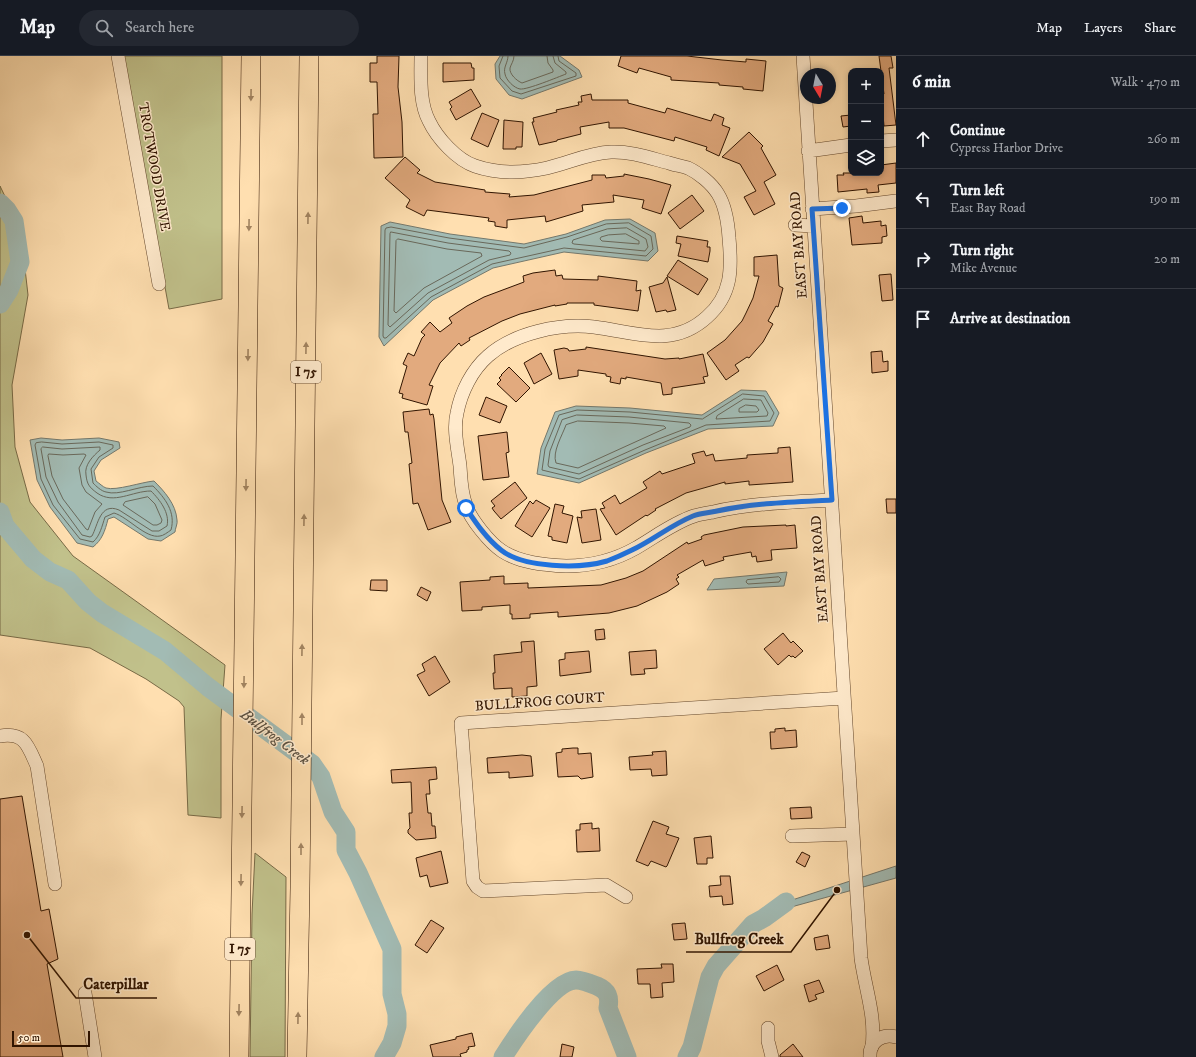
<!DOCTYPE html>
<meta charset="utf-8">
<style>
body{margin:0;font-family:"IM FELL DW Pica",serif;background:#242831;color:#f1f3f6}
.controls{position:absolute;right:12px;top:12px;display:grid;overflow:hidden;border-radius:8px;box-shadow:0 2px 6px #0003}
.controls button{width:36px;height:36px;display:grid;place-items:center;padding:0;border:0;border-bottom:1px solid #363941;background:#171b24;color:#f1f3f6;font:20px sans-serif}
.compass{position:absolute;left:800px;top:12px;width:36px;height:36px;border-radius:50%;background:#171b24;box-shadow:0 2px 6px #0003;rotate:170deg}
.scale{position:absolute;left:12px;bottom:10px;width:78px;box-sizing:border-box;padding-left:4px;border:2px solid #301400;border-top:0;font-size:11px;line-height:14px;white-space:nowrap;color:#301400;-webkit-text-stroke:3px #ffeacc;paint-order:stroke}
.stop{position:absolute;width:12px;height:12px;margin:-9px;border:3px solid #1a73e8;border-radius:50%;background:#fff}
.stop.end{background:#1a73e8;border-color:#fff;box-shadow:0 1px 4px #0008}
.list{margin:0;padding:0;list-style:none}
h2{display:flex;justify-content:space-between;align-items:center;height:52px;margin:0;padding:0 16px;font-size:17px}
h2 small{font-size:13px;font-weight:400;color:#9ea1a6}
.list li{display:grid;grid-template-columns:26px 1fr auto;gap:12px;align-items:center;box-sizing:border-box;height:60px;padding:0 16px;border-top:1px solid #363941}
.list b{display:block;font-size:15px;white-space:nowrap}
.list p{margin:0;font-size:13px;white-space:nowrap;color:#9ea1a6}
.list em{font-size:13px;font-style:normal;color:#9ea1a6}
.icon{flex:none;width:22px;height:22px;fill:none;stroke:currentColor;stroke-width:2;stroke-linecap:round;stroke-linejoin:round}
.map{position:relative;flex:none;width:896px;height:1001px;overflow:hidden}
header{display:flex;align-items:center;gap:24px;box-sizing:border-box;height:56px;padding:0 20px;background:#171b24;border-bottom:1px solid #363941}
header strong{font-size:19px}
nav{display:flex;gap:22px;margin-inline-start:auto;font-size:14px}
.search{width:280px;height:36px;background:#242831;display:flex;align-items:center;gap:10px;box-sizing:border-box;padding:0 14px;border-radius:22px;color:#9ea1a6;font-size:15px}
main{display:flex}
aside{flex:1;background:#171b24}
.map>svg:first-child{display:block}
.green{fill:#c1c18b;stroke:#786a46}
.water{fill:#a2bbb4;stroke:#74786c}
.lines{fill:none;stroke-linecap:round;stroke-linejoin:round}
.shore{stroke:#69685a;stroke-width:1}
.river{stroke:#a2bbb4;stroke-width:19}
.building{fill:#e2aa7e;stroke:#301400}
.minor-casing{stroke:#64472c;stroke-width:14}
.highway-casing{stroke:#301400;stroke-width:20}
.minor{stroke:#ffeacc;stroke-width:13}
.highway{stroke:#ffdfb0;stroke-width:19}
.oneway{fill:#a28461}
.route{stroke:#1a73e8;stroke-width:5}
.labels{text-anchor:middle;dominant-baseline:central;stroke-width:3;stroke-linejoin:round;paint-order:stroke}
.shield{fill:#ffeacc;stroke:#6e543d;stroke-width:1}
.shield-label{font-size:13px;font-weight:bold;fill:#301400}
.street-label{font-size:14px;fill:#301400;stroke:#ffeacc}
.water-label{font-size:15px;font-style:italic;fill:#584e3f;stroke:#ffeacc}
.leader{fill:none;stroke:#301400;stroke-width:1.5}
.callout-dot{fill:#301400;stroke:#ffeacc;stroke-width:1.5}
.callout-label{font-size:15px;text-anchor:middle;font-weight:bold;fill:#301400;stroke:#ffeacc;stroke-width:3;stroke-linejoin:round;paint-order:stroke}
</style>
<header>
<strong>Map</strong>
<div class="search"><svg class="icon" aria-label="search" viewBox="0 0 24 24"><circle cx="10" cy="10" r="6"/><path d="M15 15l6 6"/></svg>Search here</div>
<nav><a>Map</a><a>Layers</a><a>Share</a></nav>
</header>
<main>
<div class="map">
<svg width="896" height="1001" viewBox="0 0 896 1001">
<rect width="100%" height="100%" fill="#ffdfb0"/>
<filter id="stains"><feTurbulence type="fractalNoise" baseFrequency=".005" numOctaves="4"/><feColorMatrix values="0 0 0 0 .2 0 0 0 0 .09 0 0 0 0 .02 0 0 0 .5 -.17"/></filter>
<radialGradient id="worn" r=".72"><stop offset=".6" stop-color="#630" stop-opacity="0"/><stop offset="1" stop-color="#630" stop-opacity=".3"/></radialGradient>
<path class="green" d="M123,0H222V243L169,253Z
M0,130L12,155L22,186L28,239L12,329L15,391L30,446L73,500L225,609L221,663V762L188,759L184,651L179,645L146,623L90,592L0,579Z
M255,797L286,821L285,1001H250L252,858Z"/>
<path class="water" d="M500,0H560L579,14L582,21L522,43L509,39L496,23L495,8Z
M630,163L655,177L658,195L648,205L564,196L493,212L433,244L384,290L379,281L381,170L390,166L450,178L524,188L566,178L605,164Z
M741,334L766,335L779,357L773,370L708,373L646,397L579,427L537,418L541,392L555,356L576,350L630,352L702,359Z
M41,382L62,384L99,382L119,386L120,392L101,404L94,415L96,425C99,427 103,431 106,432C116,435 142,426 154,425C164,435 176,448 177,464C178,467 175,473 175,476L161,485L148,483L114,461L108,463C105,475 102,484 93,491L77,487L50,451L37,424L30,384Z
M787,516L784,530L707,534L714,523Z
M896,810V822L784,853L786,846Z"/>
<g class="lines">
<path class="shore" d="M503,0L499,10L500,22L512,35L521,38L576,20V17L559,5L558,0
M508,0C508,7 503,11 505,18C506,24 514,32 520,33C527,34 558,21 566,18V16L555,7L553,0
M514,0C514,5 511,8 510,12C509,18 517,25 522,27L553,16V14L548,7L547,0
M629,167L651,180L653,193L646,200L564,192L492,208L431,241L386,282H384L383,280L385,174L386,172L391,171L449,182L524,192L567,181L606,168Z
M627,172L646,183L648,191L645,195L574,188L572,187L573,184L607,173Z
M391,176L448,187L509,195L511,197L510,199L489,204L428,237L390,271L388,269L390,178Z
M626,178L639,185V188L602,185L600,183L601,181L608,179Z
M398,183L447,193L481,197L482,200L424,232L396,257L394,255L396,185Z
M743,338L764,340L774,357L770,365L706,369L645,394L579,423L542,414L545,393L559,359L577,354L630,356L702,363Z
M744,343L761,344L768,357L767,360L716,363L717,360Z
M746,349L756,350L759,354L757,356H739V353Z
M577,359L629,361L689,367L691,369L690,371L643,389L579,418L549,411L548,409L550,395L562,364Z
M578,365L629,367L664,370L666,372L578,412L556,407C552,396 562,380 566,369Z
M42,386L62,388L99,386L113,389V392L99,401L91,413L93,427C96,430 101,435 106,436C119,440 138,430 153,430C165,442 176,456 171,474C168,476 163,480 160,480C146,483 128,461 114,457L105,461C102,470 100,480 93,486L80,483L53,449L41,423L35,389L36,387Z
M43,391L62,393L100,391V394C93,400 84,409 86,419C87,428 89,431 97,437C114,449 132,435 151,435C160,444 170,457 167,470L159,475H152L119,454C100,446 98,469 92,480L90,481L82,479L58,446L46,421L41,393Z
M49,398L63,399L84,398L86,399L79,412L82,429L86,436L102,448L95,456L88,474L86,473L63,443L52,420L48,400Z
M148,441L155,448L162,464L161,467L157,469H153L123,449L125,446Z
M779,521L781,523L779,526L748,528L746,526L747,524Z"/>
<path class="river" d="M0,147L7,154L14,165L20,206L9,234L0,248
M0,456L5,470L33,503L50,516L68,524L88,546L102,557L165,595L208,631L312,708L321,721L333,756L346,776V794L358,817L392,893V938L397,958V970L392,987L384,1001
M503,1001C515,982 553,924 576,924C582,924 592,928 597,930C608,935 610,941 608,952L627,1001
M687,1001L692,991L710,921L716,910L753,868L764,862L786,846"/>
</g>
<path class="building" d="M377,0H399L398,31L402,66L403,101L374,102L373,58H378L377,26H370V7H377Z
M621,0H687L722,4L746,6V3L766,5L763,35L743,33V31L719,29V27L671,24V21L639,12L637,17L618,10Z
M879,0H891L893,12H889L896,69L884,70L881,38H884Z
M443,7H471L472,12H474V24L443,26Z
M471,33L481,50L456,64L450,53L452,51L449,46Z
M591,38L592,44H628V47L665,57L667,52L711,65L714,58L724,62L722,69L730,72L719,100L706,94L707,91L675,81L674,85L624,72H609V66L580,71L581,78L557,84V85L539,89L532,66H534L533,62L557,56L556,54L579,49L578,46H582L581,40Z
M482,57L499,64L488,91L471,83Z
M851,59V70L843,71L841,60Z
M504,64L523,66L522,91H516V93H503Z
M749,76L763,90L761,92L776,119L764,126L775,148L754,159L744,141L756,135L740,108L722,101Z
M405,101L420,114L417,117L435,126L485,134V136L510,138L509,141L534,139L592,124V119H605L606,122L624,120V118L649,123L671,129L661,158L642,152L644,144L613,139L614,146L582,149L583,155L546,166L545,160L507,164V172L495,170V166L488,165L489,162L427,154L424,160L406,151L410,144L385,122Z
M896,107V127L878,129L879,136L867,137V133L838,136L837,119H844L843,117H881V109Z
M692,139L704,155L680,173L668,157Z
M862,160L863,167L881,165V170L886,169L887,180L882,181V187L852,189L849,162Z
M677,180L708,185L707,191H710V195L708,206L678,200L681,188L676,187Z
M777,199L779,230L783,232L778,251L776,250L768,265L773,268L763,286L749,302L747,301L735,309L739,315L726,324L707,297L725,284L742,265L746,257L753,242L759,220H754V201Z
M678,204L708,223L698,239L667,220Z
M555,214L556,220L562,219L563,223L598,224V220L637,225L636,235L641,234L638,255L594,249V247H567V248L555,250V249L520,258L502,265L469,282L470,284L461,290L459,287L440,307L429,329L433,330L427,349L402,342L403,338L399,337L407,310L403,308L408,297L414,300L422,282L425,279L421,276L430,266L440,276L452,267L449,262L467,250L484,241L524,226L523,220L533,217Z
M891,218L893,244L882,245L879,219Z
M667,221L676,254L667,256L666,254L656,256L649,231L663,227Z
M586,291L665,303L679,302V303L703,298L708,320L703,321L705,327L672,332V338L663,339L661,327L626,321V323L621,322L620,328L610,326L611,321L606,320V318L578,314V320L559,323L554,294L564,292L568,293L569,295L586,293Z
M882,295L883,306L888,305V315L872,317L871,296Z
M541,297L552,318L534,328L524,307Z
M509,311L530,332L516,346L497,328L501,324L499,322L502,319H501Z
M486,341L507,350L500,367L479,359Z
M429,353L430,359L433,358L434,363L442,444L451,466L428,474L418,447L413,448L409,408L412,407L408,376H405L403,356Z
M507,376L509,396L506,397L509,421L483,424L478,380Z
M790,391L793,426L749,429V425L725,428V426L686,437L655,453L656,454L647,460L646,459L616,479L600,453L605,452L602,447L615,439L620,448L647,432L643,426L660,415L662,418L695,407L692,398L704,395L706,400L713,398L715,405L747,402V399L778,397V392Z
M515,426L527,442L501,463L494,455L492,452L495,450L491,445Z
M886,443H896V457H887Z
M536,444L550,452L532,481L515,470L530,445L533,448Z
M555,448L564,450L562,457L573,460L567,487L552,484V481L548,480Z
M596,453L601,484L582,487L577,461L582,462L581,455Z
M786,469V470L795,469L797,492L771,494L772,504L757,506L756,500L752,501L751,496L723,501L724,504L705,510L703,504L677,519L679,521L676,523L679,528L667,536L637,550L609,557L558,561V556L530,558V562L512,563V558H510V549L482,551V554L462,555L460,526L490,524V521L504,520V528L528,527V532L601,529L626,522L643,515L687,486L688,488L702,483L701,481L704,479L743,471Z
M371,524H387V535L370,534Z
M421,531L431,536L427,545L417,539Z
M604,573L605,583L596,584L595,574Z
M783,577L791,587L793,585L803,595L795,602L793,600L791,601L789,599L778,609L764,593Z
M534,585L537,630L527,631V640L512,641V632L494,633L493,617H495L494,599L522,596L521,586Z
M656,594L657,612L644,613L645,618L631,619L629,596Z
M589,595L591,616L560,620L559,604L565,603V597Z
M435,600L450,626L429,640L417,619L425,615L422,608Z
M785,672V675L796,674L797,691L771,693L770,676H775V673Z
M573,692H578V698L591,697L593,721L581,723L578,720L558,721L556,697L562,696V693Z
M666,695L667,719L652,720L651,713L630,714L629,701L653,699L652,696Z
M522,699L531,700L533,720L509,722V716L488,717L487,702Z
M436,711L437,723L429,724L430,738H426L428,757H431L432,770H435L436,782L416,784L408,777V774L410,772L409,757H412V753L411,726L392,727L391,714Z
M22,740L41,855L49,853L58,903L47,908L63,1001H0V743Z
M811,751L812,762L791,763L790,752Z
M653,765L669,771L666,778L679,782L667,810L666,811L651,805L648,810L636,805Z
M592,767V773L599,772L600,795L577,796L576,774H580V768Z
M711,780L713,802H707V808H697L694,782Z
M441,795L448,827L430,831L427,819L420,821L416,802Z
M802,796L810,800L805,811L796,806Z
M720,820H730L733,848L723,849L722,840L710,841L709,830L721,829Z
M431,864L444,872L427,897L415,889Z
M685,867L687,883L674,884L672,868Z
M828,879L830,892L816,894L814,882Z
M661,908H673L674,926L662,927L663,941L651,942L650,928H638L637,913L662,912Z
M777,909L784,924L764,935L756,920Z
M819,924L824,936L815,939L817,943L809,946L804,929Z
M472,977L475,990L468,991L469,993L467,994V996L460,998L461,1001H433L430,989L456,983V981Z
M562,988L574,991L572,1001H560Z
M793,988L803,1001H780V999Z"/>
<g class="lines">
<g class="minor-casing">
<path id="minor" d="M118,0L159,228
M421,0C421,21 419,46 429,65C437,82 457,104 475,110C498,118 524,117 547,112C569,107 588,97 611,96C630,95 650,102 669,107C675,109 682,110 688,112C699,117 712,128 718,138C726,151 728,167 729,182C732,213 732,239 707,261C672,293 635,276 594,271C560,267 514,277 488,300C472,314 461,336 457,357C453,374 458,393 460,410C461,423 461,437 466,449C470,463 490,487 502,495C520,507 545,509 566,510C590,510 615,504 636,492C655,481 673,467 694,460C700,458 707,457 713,456C752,447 792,446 831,444
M803,0L861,902C865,932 876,960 872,991
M881,85L896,84
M808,95L851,89
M812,153L856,150L896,145
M795,169L813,170
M0,680C25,676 28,690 37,710L55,828
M792,780L853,778
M626,841L606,829L483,835L477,831L473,825L461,667L844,642
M85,937L95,1001
M768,972V985L772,1001
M870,1001C869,986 882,977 896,981"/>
</g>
<g class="highway-casing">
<path id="highway" d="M239,1001L251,0
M297,1001L300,832L309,0"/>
</g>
<use href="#minor" class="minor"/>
<use href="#highway" class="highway"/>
</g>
<defs><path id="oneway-solid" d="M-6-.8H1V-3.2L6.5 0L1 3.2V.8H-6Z"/></defs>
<g class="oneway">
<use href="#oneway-solid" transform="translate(251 39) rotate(91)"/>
<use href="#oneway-solid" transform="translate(308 162) rotate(-89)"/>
<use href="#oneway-solid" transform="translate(249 169) rotate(91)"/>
<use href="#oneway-solid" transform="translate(306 292) rotate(-89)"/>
<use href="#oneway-solid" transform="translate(248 299) rotate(91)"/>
<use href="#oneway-solid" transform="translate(246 429) rotate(91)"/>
<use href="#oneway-solid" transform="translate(304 464) rotate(-89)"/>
<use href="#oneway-solid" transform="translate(302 594) rotate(-89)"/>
<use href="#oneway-solid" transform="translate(244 626) rotate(91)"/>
<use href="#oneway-solid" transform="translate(302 663) rotate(-90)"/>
<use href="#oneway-solid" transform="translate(242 756) rotate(91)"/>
<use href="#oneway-solid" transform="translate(301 793) rotate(-90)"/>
<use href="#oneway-solid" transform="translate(241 824) rotate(91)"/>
<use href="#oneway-solid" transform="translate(239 954) rotate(91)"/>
<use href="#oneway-solid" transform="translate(298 962) rotate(-89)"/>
</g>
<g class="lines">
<path class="route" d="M466,452C476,467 486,482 501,494C523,512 580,513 607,505C615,502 624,498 632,494C653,484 671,469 693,460C700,457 709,457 717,455C754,447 793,446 832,444L812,153L842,152"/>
</g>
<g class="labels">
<g class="shield">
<rect x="291" y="305" width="30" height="22" rx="3"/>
<rect x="225" y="882" width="30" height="22" rx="3"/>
</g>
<g class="shield-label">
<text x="306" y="316">I 75</text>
<text x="240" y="893">I 75</text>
</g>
<g class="street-label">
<text transform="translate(154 111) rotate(80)">TROTWOOD DRIVE</text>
<text transform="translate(799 189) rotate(-94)">EAST BAY ROAD</text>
<text transform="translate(820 513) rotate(-94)">EAST BAY ROAD</text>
<text transform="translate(540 646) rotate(-4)">BULLFROG COURT</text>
</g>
<g class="water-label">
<text transform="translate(275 681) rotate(37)">Bullfrog Creek</text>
</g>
</g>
<path class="leader" d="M837 834L791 896H686M27 879L76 942H157"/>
<g class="callout-dot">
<circle cx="837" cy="834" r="4"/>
<circle cx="27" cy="879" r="4"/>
</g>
<g class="callout-label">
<text x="739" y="888">Bullfrog Creek</text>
<text x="116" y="933">Caterpillar</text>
</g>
<rect width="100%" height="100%" filter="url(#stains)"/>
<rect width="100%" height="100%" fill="url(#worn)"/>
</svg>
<div class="controls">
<button>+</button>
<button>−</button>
<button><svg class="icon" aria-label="layers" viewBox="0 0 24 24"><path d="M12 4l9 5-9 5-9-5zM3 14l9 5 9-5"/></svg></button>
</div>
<svg class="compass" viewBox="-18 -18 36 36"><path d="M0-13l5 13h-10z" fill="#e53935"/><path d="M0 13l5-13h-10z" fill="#9ea1a6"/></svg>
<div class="scale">50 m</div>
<div class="stop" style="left:466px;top:452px"></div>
<div class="stop end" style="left:842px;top:152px"></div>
</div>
<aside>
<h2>6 min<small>Walk · 470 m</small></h2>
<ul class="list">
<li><svg class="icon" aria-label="ahead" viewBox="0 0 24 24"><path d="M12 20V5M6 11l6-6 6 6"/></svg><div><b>Continue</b><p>Cypress Harbor Drive</p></div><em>260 m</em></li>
<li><svg class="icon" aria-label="left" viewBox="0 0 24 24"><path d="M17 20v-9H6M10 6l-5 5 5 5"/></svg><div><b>Turn left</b><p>East Bay Road</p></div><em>190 m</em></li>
<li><svg class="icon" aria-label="right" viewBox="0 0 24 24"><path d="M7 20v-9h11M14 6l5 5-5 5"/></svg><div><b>Turn right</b><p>Mike Avenue</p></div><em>20 m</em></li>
<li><svg class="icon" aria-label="arrive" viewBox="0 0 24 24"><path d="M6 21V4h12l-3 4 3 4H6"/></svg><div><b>Arrive at destination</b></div></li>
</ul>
</aside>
</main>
